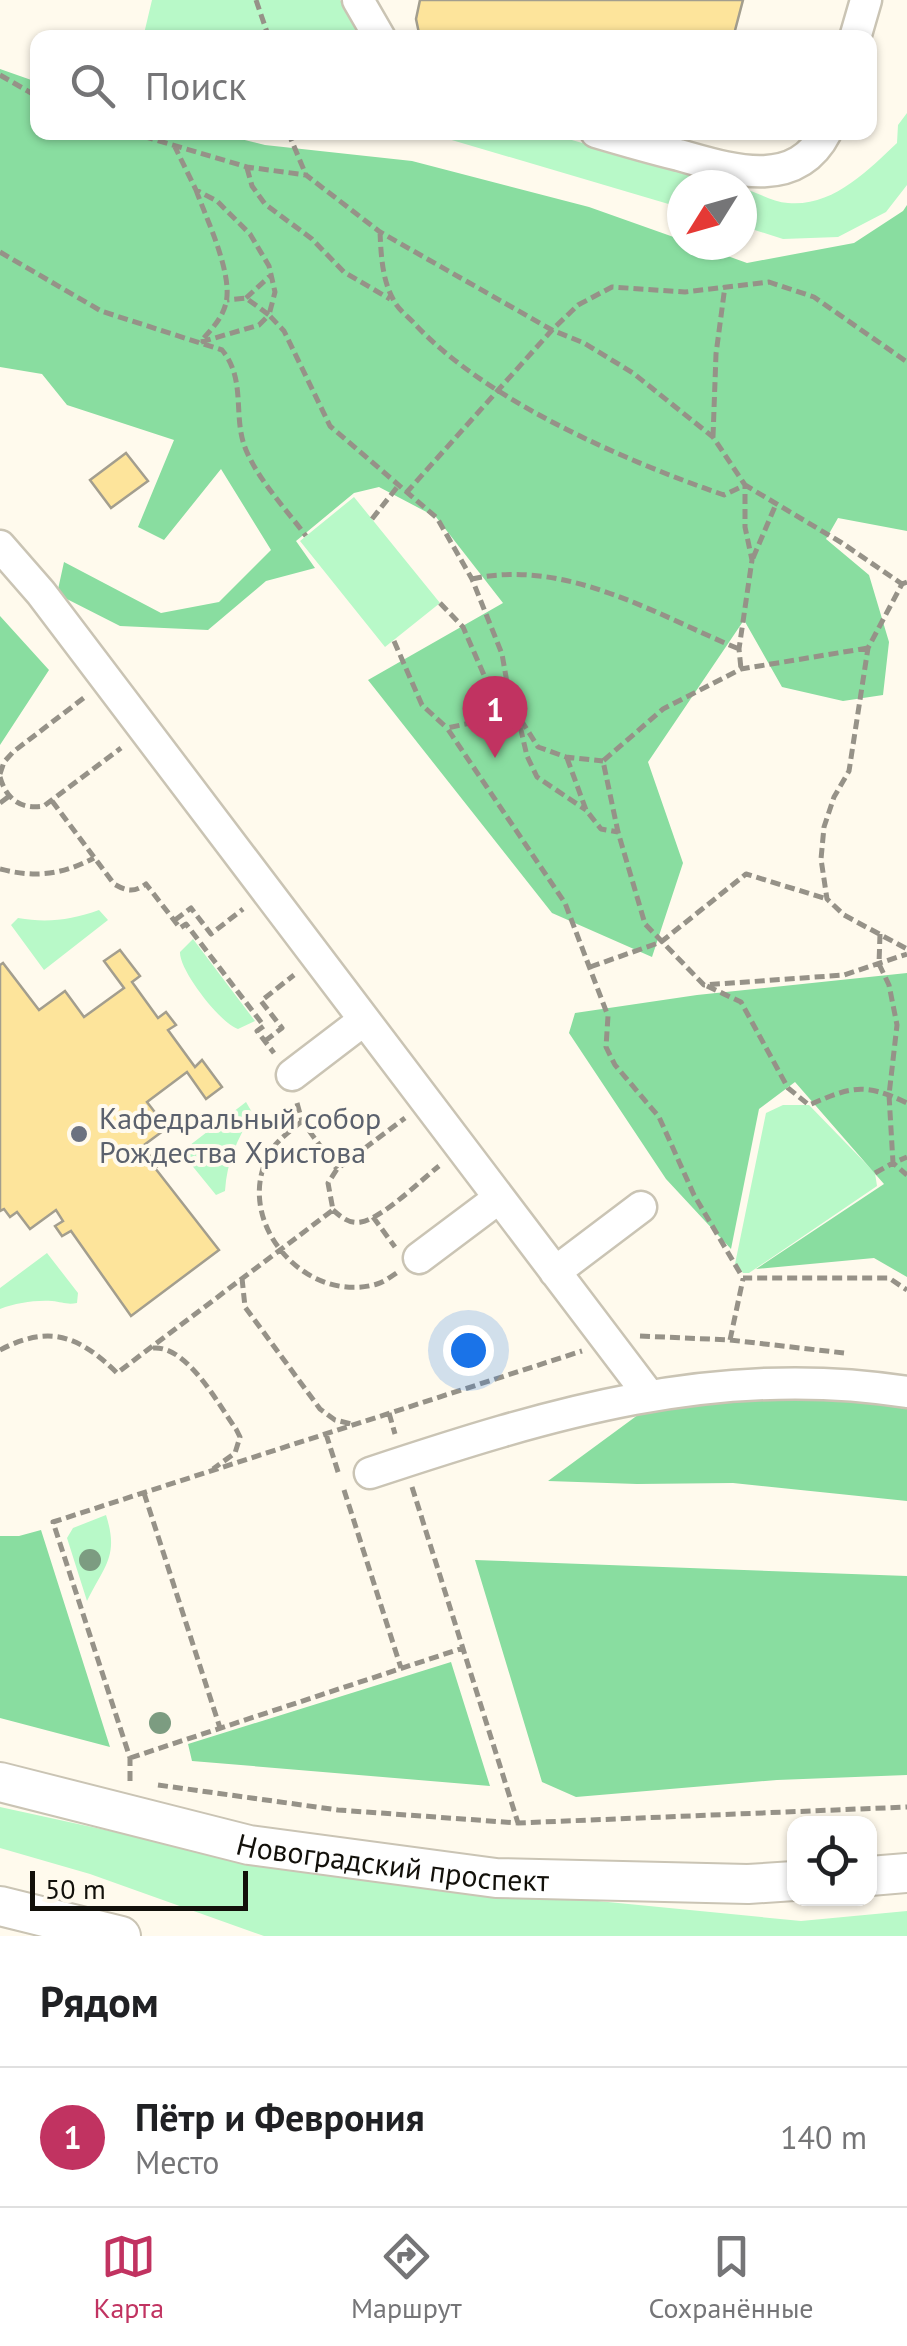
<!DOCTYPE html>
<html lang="ru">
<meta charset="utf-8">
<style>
body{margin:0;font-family:"PT Sans",sans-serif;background:#f2f2f2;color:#202124}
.controls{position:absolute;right:30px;bottom:30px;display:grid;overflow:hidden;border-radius:20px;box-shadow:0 2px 8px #0004}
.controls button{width:90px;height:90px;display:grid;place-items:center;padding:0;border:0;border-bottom:2px solid #e0e0e0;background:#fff;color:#202124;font:50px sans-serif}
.compass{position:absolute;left:667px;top:170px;width:90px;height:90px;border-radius:50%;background:#fff;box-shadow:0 2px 8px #0004;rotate:233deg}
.scale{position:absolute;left:30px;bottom:25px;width:218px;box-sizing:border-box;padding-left:10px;border:5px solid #12100a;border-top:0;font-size:28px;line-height:35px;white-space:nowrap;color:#12100a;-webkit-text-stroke:8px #fffaed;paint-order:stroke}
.you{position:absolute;left:468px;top:1350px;width:35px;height:35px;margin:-25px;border:8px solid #fff;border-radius:50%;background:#1a73e8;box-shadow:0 0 0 15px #1a73e833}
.badge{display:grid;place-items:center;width:65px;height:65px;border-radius:50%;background:#c13361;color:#fff;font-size:32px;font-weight:700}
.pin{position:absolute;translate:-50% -82px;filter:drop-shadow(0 2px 5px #0008)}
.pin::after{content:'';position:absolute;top:52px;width:35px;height:30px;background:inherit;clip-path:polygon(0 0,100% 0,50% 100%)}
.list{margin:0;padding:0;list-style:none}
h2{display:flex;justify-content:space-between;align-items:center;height:130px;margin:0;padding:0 40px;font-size:42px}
h2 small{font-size:32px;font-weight:400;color:#757577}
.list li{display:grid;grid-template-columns:65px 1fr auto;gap:30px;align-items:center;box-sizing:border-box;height:140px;padding:0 40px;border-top:2px solid #e0e0e0}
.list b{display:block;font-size:38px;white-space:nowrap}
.list p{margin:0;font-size:32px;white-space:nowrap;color:#757577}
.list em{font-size:32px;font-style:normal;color:#757577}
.icon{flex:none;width:55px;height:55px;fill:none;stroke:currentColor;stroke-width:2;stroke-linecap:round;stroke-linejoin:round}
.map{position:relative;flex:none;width:907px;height:1936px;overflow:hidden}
.search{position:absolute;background:#fff;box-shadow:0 2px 8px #0004;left:30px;right:30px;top:30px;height:110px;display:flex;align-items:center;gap:25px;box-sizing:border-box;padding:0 35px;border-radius:20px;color:#757577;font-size:38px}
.sheet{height:270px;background:#fff}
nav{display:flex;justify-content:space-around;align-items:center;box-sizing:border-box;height:140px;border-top:2px solid #e0e0e0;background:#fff;font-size:28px;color:#757577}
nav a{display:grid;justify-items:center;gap:5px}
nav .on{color:#c13361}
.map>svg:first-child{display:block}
.green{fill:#b8f9c8}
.forest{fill:#89dda0}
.building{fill:#fde49b;stroke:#a39e8e;stroke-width:2.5}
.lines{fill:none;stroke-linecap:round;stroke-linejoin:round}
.minor-casing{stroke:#cac4b4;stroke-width:35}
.major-casing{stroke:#cac4b4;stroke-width:42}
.path{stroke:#969288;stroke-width:5;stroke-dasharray:10 5;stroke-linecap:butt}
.minor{stroke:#fff;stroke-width:30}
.major{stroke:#fff;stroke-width:38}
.tree{fill:#7c9c81}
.worship-dot{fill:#6b7280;stroke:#fffaed;stroke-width:4}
.labels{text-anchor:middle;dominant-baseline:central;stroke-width:8;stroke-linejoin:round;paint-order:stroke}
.worship-label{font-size:30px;fill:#5b616d;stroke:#fffaed;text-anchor:start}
.street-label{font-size:30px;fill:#12100a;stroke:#fffaed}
</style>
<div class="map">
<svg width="907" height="1936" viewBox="0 0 907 1936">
<rect width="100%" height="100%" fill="#fffaed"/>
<path class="green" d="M152,0H340L365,37L143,38Z
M907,113V185L886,212L838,237L783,239L742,226V188C757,192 773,202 788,203C833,207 867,171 897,143L898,125Z
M428,133H547L731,185H682V208Z
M354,497L440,603L385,647L300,541Z
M99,910L108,920L44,970L11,925L18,918C47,923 71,920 99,910Z
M193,939L255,1021L238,1029C221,1024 179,970 180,952Z
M246,1102L253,1114C237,1139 227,1161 225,1191L216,1195L181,1152Z
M783,1105H809L875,1173L877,1186L749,1273H743L735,1264L766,1113Z
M47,1253L78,1293L77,1303C67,1305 62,1302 52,1301C34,1300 16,1303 0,1309V1288Z
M106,1515C119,1556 105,1565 87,1601L67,1538L73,1528Z
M0,1807L156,1841L353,1877L801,1921L907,1911V1936H264L90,1874L0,1848Z"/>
<path class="forest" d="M0,69L37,82L38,132L216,133L265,145L412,161L589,207L682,240V245H697L747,263L854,243L903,211L907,205V531L838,518L826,539L869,575L889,642L883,695L843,701L782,687L744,620L648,762L683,863L652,957L552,913L368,680L503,603L436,517L379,487L354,493L296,541L315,568L266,581L208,630L120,626L57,594L64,562L161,613L219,602L271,550L221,469L164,540L138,527L174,440L67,405L42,374L0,367Z
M0,616L49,670L0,745Z
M907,973V1277L874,1258L756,1269L884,1184L795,1082L759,1109L731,1249L666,1179L569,1033L575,1013L697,995Z
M815,1395L907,1409V1501L733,1483L637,1484L548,1481L646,1409Z
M41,1530L110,1747L0,1718V1536H19Z
M475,1560L907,1576V1775L777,1780L576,1797L542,1782Z
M451,1662L490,1786L192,1761L188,1744Z"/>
<path class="building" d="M420,0H743L733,38H420L416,19Z
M126,453L148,481L111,508L90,480Z
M120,950L140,976L132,982L158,1018L166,1012L176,1025L168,1030L195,1067L202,1060L222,1087L206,1099L187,1072L147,1102L167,1128L140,1148L148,1158L156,1152L163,1162L155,1168L219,1250L131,1316L71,1231L62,1236L55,1226L63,1221L56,1210L30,1229L17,1212L10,1217L4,1209L0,1211V965L3,963L39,1010L65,991L84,1017L124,988L104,961Z"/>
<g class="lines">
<g class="minor-casing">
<path id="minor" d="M358,0L380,38
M855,38L866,0
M596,132C623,140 651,148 679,155C729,169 795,192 826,132
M0,546L41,593L648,1394
M292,1075L364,1020
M419,1258L499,1198
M555,1272L641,1207
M370,1473C548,1414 717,1362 907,1392"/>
</g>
<g class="major-casing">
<g id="major">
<path id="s1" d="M0,1782L249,1845L496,1878L748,1884L794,1881"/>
<path d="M870,1876L907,1873"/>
<path d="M0,1906L121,1936"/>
</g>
</g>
<path class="path" d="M256,0L269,38
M0,75L38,97
M129,132L247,167L306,175L380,232L552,330L578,305L612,287L685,292L769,282L814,297L907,362
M288,132L306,175
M174,145L196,190L217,201L250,234L269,266L275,292L269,315L284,331L330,426L437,518L472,579L502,654L512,711L517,713L447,728L565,903L608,1016L606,1047L615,1065L659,1117L694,1195L743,1278H889L907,1290
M247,168L252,186L265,204L312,239L344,272L390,299
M196,190C206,218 233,273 226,303C222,319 211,330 200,342
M380,232C381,254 382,279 393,299C397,308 406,315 413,322C484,400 625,461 724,495L745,485L842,543L902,584
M0,252L101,311L222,350C247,380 232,417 246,450C259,481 286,509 306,536
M246,298L271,275
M201,342L259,325L269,315L246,298L227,300
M713,437L716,354L725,286
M406,493L552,330L584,343L633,373L713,437L745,485V527L752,560L739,649L741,669
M372,519L398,486
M753,558L776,504
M472,579C565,558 655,614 739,649
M907,582L902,584L868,648L849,771L834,797L824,827L821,859L827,899L844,915L907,949
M440,603L463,627L484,675L510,708
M394,641L422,705L447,728
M868,648L741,669L663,709L603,761L618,832L645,924L704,985L844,975L907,954
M517,713L527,756L537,777L586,810
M521,720L538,747L566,757L603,761
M567,758L586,810L601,829L618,832
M0,774L4,762L13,752L85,697
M0,777C6,799 21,810 44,806L121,748
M52,801L114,884C126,891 134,893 146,884L180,928L186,924L264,1026L257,1031L274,1053
M0,803L8,797
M0,869C36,878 61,875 94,858
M175,920L191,908L211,934L243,909
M880,934L879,964L889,985L897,1025L889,1095L893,1163L907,1157
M590,967L661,942L746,874L827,899
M707,986L741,1002L788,1088L809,1105C851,1087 863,1082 907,1103
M265,1041L282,1028L261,1001L294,975
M297,1103L302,1121L337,1169
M302,1121C293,1129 280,1138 273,1148C228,1215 302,1306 377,1284C384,1282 392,1276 398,1272
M875,1173L893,1163L907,1175
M333,1210C341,1217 349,1224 361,1222C383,1218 421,1180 439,1166
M373,1217L395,1247
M242,1278L245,1307L320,1409L335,1420L352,1424
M640,1336L730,1340L844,1353
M730,1340L743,1279
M153,1348C187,1345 218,1404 236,1429L240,1437L235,1453L213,1469
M0,1350C50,1324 79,1336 117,1373L333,1210L328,1183L337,1169L405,1118
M389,1413L395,1434
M326,1434L339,1475
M412,1487L518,1823
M344,1490L401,1668
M144,1493L220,1728
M130,1758L463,1648
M130,1781V1758L53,1522L582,1351
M158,1785L338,1810L518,1823L907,1807"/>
<use href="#minor" class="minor"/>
<use href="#major" class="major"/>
</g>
<g class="tree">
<circle cx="90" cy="1560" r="11"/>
<circle cx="160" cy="1723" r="11"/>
</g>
<circle class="worship-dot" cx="79" cy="1134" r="10"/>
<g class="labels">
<g class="worship-label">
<text x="99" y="1117">Кафедральный собор<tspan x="99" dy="34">Рождества Христова</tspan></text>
</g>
<g class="street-label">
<text stroke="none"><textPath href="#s1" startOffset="402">Новоградский проспект</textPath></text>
</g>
</g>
</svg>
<div class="controls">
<button><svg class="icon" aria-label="locate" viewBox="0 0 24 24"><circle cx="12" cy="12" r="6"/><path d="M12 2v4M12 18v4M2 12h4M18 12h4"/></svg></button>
</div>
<svg class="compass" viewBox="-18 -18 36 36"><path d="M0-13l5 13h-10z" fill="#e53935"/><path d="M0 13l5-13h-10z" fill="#757577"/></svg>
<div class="scale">50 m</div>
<div class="you"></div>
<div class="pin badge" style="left:495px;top:758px">1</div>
<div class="search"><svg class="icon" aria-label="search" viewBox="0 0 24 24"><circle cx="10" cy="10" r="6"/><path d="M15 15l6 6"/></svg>Поиск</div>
</div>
<section class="sheet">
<h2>Рядом<small></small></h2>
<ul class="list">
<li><span class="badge">1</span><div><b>Пётр и Феврония</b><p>Место</p></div><em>140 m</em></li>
</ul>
</section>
<nav>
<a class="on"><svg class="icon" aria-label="map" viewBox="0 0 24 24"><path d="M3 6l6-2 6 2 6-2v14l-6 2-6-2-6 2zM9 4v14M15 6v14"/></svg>Карта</a>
<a><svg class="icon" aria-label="directions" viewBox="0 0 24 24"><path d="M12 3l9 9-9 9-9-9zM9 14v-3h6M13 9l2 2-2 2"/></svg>Маршрут</a>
<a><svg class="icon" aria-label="saved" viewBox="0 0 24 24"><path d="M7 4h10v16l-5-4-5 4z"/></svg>Сохранённые</a>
</nav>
